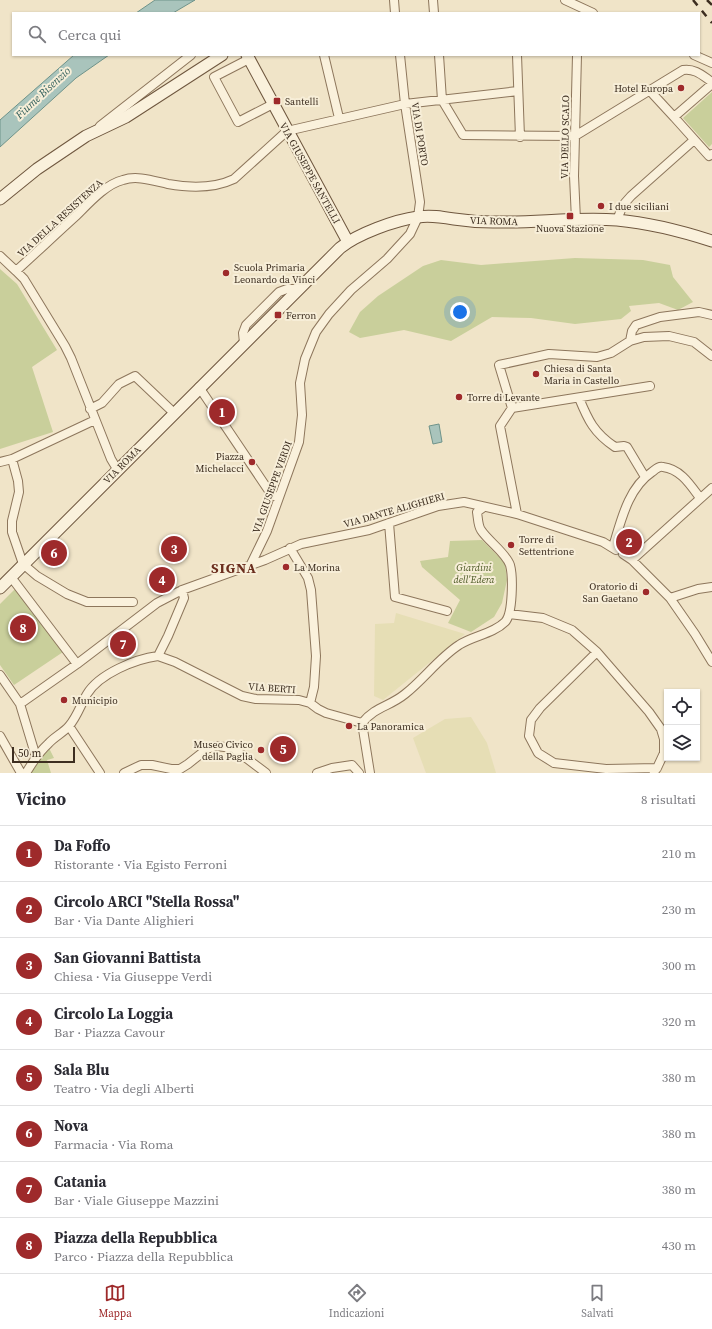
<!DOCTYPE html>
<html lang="it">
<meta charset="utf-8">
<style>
body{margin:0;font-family:"Source Serif 4",serif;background:#f2f2f3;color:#2b2b33}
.controls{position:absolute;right:12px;bottom:12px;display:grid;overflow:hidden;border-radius:0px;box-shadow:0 1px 3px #0004}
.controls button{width:36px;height:36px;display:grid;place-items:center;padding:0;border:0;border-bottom:1px solid #e1e1e2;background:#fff;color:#2b2b33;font:20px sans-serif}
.scale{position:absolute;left:12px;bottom:10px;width:63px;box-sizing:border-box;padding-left:4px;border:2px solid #3d2e20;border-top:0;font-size:11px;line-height:14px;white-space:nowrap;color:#3d2e20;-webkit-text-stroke:3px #f7eed8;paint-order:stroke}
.you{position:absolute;left:460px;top:312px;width:14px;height:14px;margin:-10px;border:3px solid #fff;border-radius:50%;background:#1a73e8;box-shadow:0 0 0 6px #1a73e833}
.badge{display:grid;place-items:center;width:26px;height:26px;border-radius:50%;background:#9e2a2b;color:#fff;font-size:13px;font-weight:700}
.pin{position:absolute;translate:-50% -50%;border:2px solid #fff;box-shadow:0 1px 4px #0006}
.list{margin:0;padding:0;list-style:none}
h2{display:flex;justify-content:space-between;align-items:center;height:52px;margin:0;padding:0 16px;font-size:17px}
h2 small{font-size:13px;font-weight:400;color:#7c7c81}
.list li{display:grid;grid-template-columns:26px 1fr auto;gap:12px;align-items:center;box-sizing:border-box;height:56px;padding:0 16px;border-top:1px solid #e1e1e2}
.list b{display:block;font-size:15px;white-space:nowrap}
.list p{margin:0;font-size:13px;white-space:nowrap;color:#7c7c81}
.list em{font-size:13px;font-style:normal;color:#7c7c81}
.icon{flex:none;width:22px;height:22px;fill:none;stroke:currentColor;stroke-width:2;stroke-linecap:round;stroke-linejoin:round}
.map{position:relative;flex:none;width:712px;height:773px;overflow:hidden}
.search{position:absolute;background:#fff;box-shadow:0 1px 3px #0004;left:12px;right:12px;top:12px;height:44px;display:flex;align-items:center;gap:10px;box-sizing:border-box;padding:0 14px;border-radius:0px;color:#7c7c81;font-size:15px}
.sheet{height:500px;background:#fff}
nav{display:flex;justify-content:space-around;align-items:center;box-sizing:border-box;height:56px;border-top:1px solid #e1e1e2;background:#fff;font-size:11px;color:#7c7c81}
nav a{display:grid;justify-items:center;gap:2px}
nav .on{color:#9e2a2b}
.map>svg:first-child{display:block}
.farmland{fill:#e6deb5}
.green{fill:#c9cf9b}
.water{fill:#a9c4bc;stroke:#6f938a}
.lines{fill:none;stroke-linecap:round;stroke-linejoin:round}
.street-casing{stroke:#8d765c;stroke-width:10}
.secondary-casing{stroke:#6f573f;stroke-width:13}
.street{stroke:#faf1dc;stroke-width:8}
.secondary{stroke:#faf1dc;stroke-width:11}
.rail{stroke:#3d2e20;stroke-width:2.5;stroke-dasharray:7 7;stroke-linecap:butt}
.poi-dot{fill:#9e2a2b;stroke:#f7eed8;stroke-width:1.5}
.labels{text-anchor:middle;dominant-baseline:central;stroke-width:4;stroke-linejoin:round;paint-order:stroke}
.poi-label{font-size:10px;fill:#3d2e20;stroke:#f7eed8;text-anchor:start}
.street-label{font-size:10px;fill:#3d2e20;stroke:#f7eed8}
.park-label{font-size:10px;font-style:italic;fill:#4d5a26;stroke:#f7eed8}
.water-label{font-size:11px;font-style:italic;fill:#2f5d5a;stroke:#f7eed8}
.district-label{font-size:14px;font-weight:bold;letter-spacing:1px;fill:#6b2e1e;stroke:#f7eed8}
</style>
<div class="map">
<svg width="712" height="773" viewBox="0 0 712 773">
<rect width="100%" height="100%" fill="#f0e4c8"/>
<path class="farmland" d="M396,613L465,634L383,700L374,696L375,624L394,623Z
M471,717L487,743L496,773H426L413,738L445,719Z"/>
<path class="green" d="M712,92V144L709,147L683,118Z
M575,258L643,260L670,265L673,277L693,302L678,310L659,303L629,306L631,311L621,319L575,324L531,318L492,317L451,341L404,330L360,338L349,332L360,312L378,296L423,266L441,260L481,265Z
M0,269L17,284L57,350L32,367L53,432L0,449Z
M482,540L505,563L507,580L502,603L494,617L471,632L448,623L460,600L422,567L420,561L448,557L450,541Z
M16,588L63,652L14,685L0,665V604Z
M48,746L54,758L47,760L51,773H28Z"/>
<path class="water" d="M155,0H195L173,13H136Z
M74,55H109L76,78L0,147V120Z
M439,424L442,442L433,444L429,426Z"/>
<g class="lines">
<g class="street-casing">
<path id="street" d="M394,0L395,13
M433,0L434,13
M565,0L593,13
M324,55L339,118
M439,55L442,100L463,135L575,136L683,70C695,68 703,76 712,82
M517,55L520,137
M694,55L712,63
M249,59L214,77L238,122L273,104
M712,84L674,117L709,156L712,154
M650,91L674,117
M100,126L191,55
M576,220L574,176L577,55
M617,220L623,205L631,196L694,140
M0,256L16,271L24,279L65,346L71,358L111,459L117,469
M16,271C37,252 57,233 77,215C89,203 106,184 123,180C137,175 154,181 168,184C190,188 213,189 234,179L287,131L405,104L518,91
M630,341L632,331L636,325L660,317L699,312L712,315
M244,343L243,333L246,325L279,292L287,289H298
M199,387L271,494L278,498
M579,398C588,420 594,433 615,447L624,446L627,447L645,477
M512,408L499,365L549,354L597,357L611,353L630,341L644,337L669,336L694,342L712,356
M512,408L650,386
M512,408L500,426L517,514
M90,409L102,403L119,384L135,376L174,413
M12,459L18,481L19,492L12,521V532L23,564L37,576L67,594L87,602H133
M0,462L12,459L95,420
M389,523L395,597L447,611
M613,547C621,521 628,488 652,472C656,469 659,466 663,467C681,469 691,486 700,498
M290,548L308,578L311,590L316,656L314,687L310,703
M623,554L632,560L670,598L695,634L712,662
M632,560L712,488
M251,564L267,531L299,442L302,415L300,383L305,359L316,332L329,314L351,290L387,259L410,234L418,217L420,202L405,104L400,55
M11,577L77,664
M670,598L698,589L712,587
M509,614L543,618L572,630L597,652L649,712L661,729L664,739V753L657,768L654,772
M597,652L540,708L531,720L529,736L538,753L554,763L606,769L657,768
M158,656L175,662L242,696L256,699L299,700L310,703L318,709L326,713L362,723
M0,675L20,704L36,757
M20,704L77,664L157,603L182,590L265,560L301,544L369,530L438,506L464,502L517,514L603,542L616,550
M362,723C376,706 389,707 405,694C424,679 439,658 459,645C472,636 493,634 505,622C513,614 513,576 510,565C506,553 488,541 481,530C478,526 478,518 477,512L484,507
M362,723L370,773
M69,726L100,773
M0,736L21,773
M26,773C32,763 39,752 48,744C54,737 63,733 69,726C77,717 81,704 87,694C99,674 135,659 158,656L168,636L184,598L182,590
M124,773L141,765H152L171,769H180L188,764L207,749L216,746L233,748L266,773
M317,773L332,768L352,765L359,773"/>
</g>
<g class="secondary-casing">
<path id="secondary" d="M247,55L348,242
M0,199L37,169L86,136L126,117L222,55
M0,588L340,248C357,234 395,220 418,217C430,215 442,217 454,219C467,221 480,222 493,222C534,223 576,217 617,220C650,223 681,231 712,241"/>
</g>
<use href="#street" class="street"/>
<use href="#secondary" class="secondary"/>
<path class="rail" d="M693,0L712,23
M707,0L712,5"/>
</g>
<g class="poi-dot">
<circle cx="681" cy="88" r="4"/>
<rect x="273" y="97" width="8" height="8" rx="2"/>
<circle cx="601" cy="206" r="4"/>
<rect x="566" y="212" width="8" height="8" rx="2"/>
<circle cx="226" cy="273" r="4"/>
<rect x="274" y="311" width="8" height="8" rx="2"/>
<circle cx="536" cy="374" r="4"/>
<circle cx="459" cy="397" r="4"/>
<circle cx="252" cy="462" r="4"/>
<circle cx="511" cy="545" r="4"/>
<circle cx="286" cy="567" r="4"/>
<circle cx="646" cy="592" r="4"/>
<circle cx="64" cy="700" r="4"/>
<circle cx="349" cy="726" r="4"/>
<circle cx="261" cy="750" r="4"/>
</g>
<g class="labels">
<g class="poi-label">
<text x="673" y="88" text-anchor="end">Hotel Europa</text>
<text x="285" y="101">Santelli</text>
<text x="609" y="206">I due siciliani</text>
<text x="570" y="228" text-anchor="middle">Nuova Stazione</text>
<text x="234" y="267">Scuola Primaria<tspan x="234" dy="12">Leonardo da Vinci</tspan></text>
<text x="286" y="315">Ferron</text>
<text x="544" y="368">Chiesa di Santa<tspan x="544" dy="12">Maria in Castello</tspan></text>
<text x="467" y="397">Torre di Levante</text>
<text x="244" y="456" text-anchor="end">Piazza<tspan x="244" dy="12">Michelacci</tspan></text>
<text x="519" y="539">Torre di<tspan x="519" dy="12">Settentrione</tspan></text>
<text x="294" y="567">La Morina</text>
<text x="638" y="586" text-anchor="end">Oratorio di<tspan x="638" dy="12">San Gaetano</tspan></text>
<text x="72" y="700">Municipio</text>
<text x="357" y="726">La Panoramica</text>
<text x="253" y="744" text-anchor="end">Museo Civico<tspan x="253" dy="12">della Paglia</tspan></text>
</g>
<g class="street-label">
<text transform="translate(420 134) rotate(81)">VIA DI PORTO</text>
<text transform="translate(565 137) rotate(-89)">VIA DELLO SCALO</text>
<text transform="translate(310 173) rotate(61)">VIA GIUSEPPE SANTELLI</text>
<text transform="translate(60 218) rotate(-42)">VIA DELLA RESISTENZA</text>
<text transform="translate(494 221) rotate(2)">VIA ROMA</text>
<text transform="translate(122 465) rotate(-45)">VIA ROMA</text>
<text transform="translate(272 487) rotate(-70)">VIA GIUSEPPE VERDI</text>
<text transform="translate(394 510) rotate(-16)">VIA DANTE ALIGHIERI</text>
<text transform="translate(272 688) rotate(4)">VIA BERTI</text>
</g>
<g class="park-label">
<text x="474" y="567">Giardini<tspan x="474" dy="12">dell'Edera</tspan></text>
</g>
<g class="water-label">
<text transform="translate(43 93) rotate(-43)">Fiume Bisenzio</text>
</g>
<g class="district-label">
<text x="234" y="568">SIGNA</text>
</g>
</g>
</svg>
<div class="controls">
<button><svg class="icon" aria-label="locate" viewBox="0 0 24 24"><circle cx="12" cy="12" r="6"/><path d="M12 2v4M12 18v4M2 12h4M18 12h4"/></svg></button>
<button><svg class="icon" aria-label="layers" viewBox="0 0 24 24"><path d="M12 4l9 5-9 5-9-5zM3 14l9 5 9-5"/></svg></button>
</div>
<div class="scale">50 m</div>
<div class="you"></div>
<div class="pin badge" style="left:222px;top:412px">1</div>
<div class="pin badge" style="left:629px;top:542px">2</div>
<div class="pin badge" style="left:174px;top:549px">3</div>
<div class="pin badge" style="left:162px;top:580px">4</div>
<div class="pin badge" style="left:283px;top:749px">5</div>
<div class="pin badge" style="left:54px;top:553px">6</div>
<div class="pin badge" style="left:123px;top:644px">7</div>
<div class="pin badge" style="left:23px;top:628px">8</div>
<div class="search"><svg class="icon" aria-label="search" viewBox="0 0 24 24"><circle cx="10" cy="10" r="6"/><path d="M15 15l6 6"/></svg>Cerca qui</div>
</div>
<section class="sheet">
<h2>Vicino<small>8 risultati</small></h2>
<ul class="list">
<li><span class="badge">1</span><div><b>Da Foffo</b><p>Ristorante · Via Egisto Ferroni</p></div><em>210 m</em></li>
<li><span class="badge">2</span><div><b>Circolo ARCI &quot;Stella Rossa&quot;</b><p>Bar · Via Dante Alighieri</p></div><em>230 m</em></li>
<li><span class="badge">3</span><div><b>San Giovanni Battista</b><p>Chiesa · Via Giuseppe Verdi</p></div><em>300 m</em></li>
<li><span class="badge">4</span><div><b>Circolo La Loggia</b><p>Bar · Piazza Cavour</p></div><em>320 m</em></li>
<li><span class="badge">5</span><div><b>Sala Blu</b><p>Teatro · Via degli Alberti</p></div><em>380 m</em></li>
<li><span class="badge">6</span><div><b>Nova</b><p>Farmacia · Via Roma</p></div><em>380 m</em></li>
<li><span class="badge">7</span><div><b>Catania</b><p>Bar · Viale Giuseppe Mazzini</p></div><em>380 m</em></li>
<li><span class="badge">8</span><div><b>Piazza della Repubblica</b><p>Parco · Piazza della Repubblica</p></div><em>430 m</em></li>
</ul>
</section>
<nav>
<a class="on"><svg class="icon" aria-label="map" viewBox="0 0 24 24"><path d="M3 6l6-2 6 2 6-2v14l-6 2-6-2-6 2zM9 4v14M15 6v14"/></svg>Mappa</a>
<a><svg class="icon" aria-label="directions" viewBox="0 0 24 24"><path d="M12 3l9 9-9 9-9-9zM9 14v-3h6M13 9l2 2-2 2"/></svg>Indicazioni</a>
<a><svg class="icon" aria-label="saved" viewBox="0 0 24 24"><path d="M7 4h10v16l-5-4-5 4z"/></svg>Salvati</a>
</nav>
